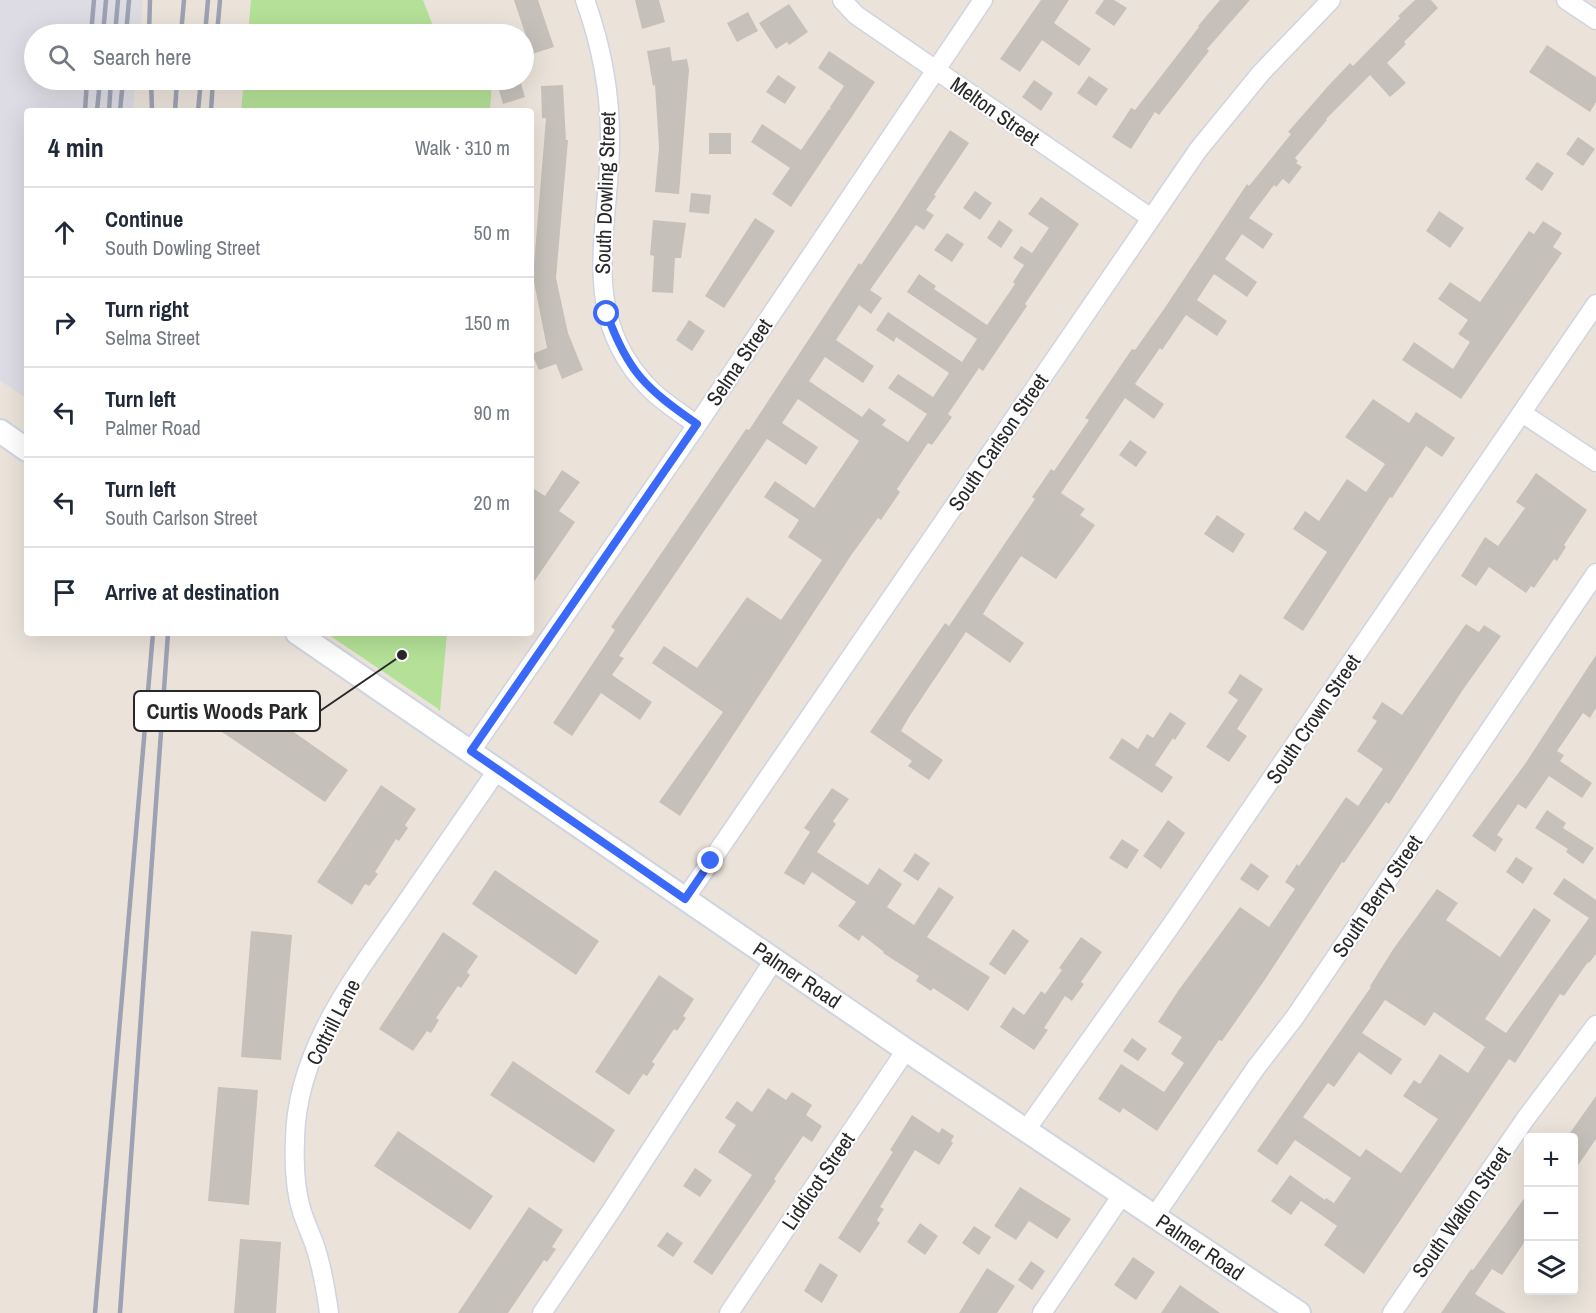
<!DOCTYPE html>
<meta charset="utf-8">
<style>
body{margin:0;font-family:"Archivo Narrow",sans-serif;background:#f6f6f7;color:#1f2937}
.controls{position:absolute;right:18px;bottom:18px;display:grid;overflow:hidden;border-radius:6px;box-shadow:0 6px 24px #0002}
.controls button{width:54px;height:54px;display:grid;place-items:center;padding:0;border:0;border-bottom:2px solid #e0e1e3;background:#fff;color:#1f2937;font:30px sans-serif}
.stop{position:absolute;width:18px;height:18px;margin:-14px;border:4px solid #3b69f7;border-radius:50%;background:#fff}
.stop.end{background:#3b69f7;border-color:#fff;box-shadow:0 2px 6px #0008}
.list{margin:0;padding:0;list-style:none}
h2{display:flex;justify-content:space-between;align-items:center;height:78px;margin:0;padding:0 24px;font-size:26px}
h2 small{font-size:20px;font-weight:400;color:#747a83}
.list li{display:grid;grid-template-columns:39px 1fr auto;gap:18px;align-items:center;box-sizing:border-box;height:90px;padding:0 24px;border-top:2px solid #e0e1e3}
.list b{display:block;font-size:22px;white-space:nowrap}
.list p{margin:0;font-size:20px;white-space:nowrap;color:#747a83}
.list em{font-size:20px;font-style:normal;color:#747a83}
.icon{flex:none;width:33px;height:33px;fill:none;stroke:currentColor;stroke-width:2;stroke-linecap:round;stroke-linejoin:round}
.map{position:relative;flex:none;width:1596px;height:1313px;overflow:hidden}
.search{position:absolute;background:#fff;box-shadow:0 6px 24px #0002;left:24px;top:24px;width:510px;height:66px;display:flex;align-items:center;gap:15px;box-sizing:border-box;padding:0 21px;border-radius:33px;color:#747a83;font-size:22px}
.panel{position:absolute;background:#fff;box-shadow:0 6px 24px #0002;left:24px;top:108px;width:510px;height:528px;border-radius:6px}
.map>svg:first-child{display:block}
.industrial{fill:#dddbe3}
.green{fill:#b4e197}
.building{fill:#c6c0ba;fill-rule:evenodd}
.lines{fill:none;stroke-linecap:round;stroke-linejoin:round}
.minor-casing{stroke:#cfd4e1;stroke-width:21}
.tertiary-casing{stroke:#cfd4e1;stroke-width:26}
.minor{stroke:#fff;stroke-width:18}
.tertiary{stroke:#fff;stroke-width:22}
.rail{stroke:#9da2b3;stroke-width:4.5}
.route{stroke:#3b69f7;stroke-width:8}
.labels{text-anchor:middle;dominant-baseline:central;stroke-width:4.5;stroke-linejoin:round;paint-order:stroke}
.street-label{font-size:21px;fill:#282828;stroke:#fff}
.leader{fill:none;stroke:#282828;stroke-width:2}
.callout-dot{fill:#282828;stroke:#fff;stroke-width:2}
.callout{fill:#fff;stroke:#282828;stroke-width:2}
.callout-label{font-size:22px;text-anchor:middle;font-weight:bold;fill:#282828}
</style>
<div class="map">
<svg width="1596" height="1313" viewBox="0 0 1596 1313">
<rect width="100%" height="100%" fill="#ebe3da"/>
<path class="industrial" d="M0,0H143L140,34H34V80H135L133,111H27V399L0,380Z"/>
<path class="green" d="M251,0H423L436,34H248Z
M244,80H492L490,111H241Z
M326,633H447L440,711L437,708Z"/>
<path class="building" d="M514,0H538L554,47L532,54Z
M635,0H659L665,22L642,29Z
M1041,0H1069L1054,23L1091,49L1079,66L1042,40L1020,72L1000,59Z
M1104,0H1114L1127,8L1114,26L1095,13Z
M1220,0H1250L1207,49L1209,51L1159,115L1155,112L1131,149L1112,137L1131,108L1135,110L1199,27L1198,26Z
M1415,0H1431L1438,8L1404,42L1406,44L1387,63L1406,83L1390,97L1370,75L1326,119L1327,120L1295,158L1298,161L1296,163L1302,167L1289,184L1283,179L1276,187L1274,185L1249,218L1273,234L1263,249L1242,234L1225,259L1257,282L1247,297L1214,274L1197,300L1227,321L1217,336L1186,315L1162,350L1160,348L1135,384L1164,404L1154,419L1125,398L1061,493L1085,509L1080,515L1095,525L1083,542L1056,579L1021,556L992,599L983,614L1024,643L1010,663L966,632L909,717L901,731L943,760L929,780L908,766L912,761L870,732L945,623L949,626L1035,499L1032,497L1051,469L1054,471L1089,420L1085,418L1113,377L1132,349L1135,350L1164,309L1247,184L1249,186L1291,134L1288,132L1329,85L1350,63L1353,66L1400,18L1398,16Z
M789,4L808,32L789,45L787,42L776,49L759,23Z
M748,12L758,31L737,42L727,23Z
M1547,45L1596,77V102L1590,112L1529,72Z
M670,47L672,61L687,59L689,70L679,194L655,192L659,148L655,85L653,86L647,51Z
M829,51L875,82L791,207L772,194L790,168L751,142L762,124L801,150L829,109L831,110L830,107L844,86L818,68Z
M778,75L796,87L785,104L766,92Z
M1089,76L1108,89L1096,106L1077,93Z
M511,80H520L525,97L503,104L497,83Z
M1034,80L1053,93L1041,111L1022,97Z
M563,85L566,140H568L556,278L568,333L583,370L562,379L556,364L539,370L532,354L547,348L533,277L546,118H542L541,86Z
M950,130L969,143L934,195L936,196L926,210L934,215L924,230L916,225L870,290L882,298L871,314L859,305L836,340L874,366L863,383L825,357L809,381L862,417L869,408L886,420L882,425L908,442L927,414L888,388L898,374L933,397L949,373L896,337L894,342L876,330L888,312L962,362L977,339L907,292L919,274L936,286L934,289L987,325L1015,284L1013,282L1024,265L1013,258L1021,246L1032,253L1049,228L1028,214L1041,197L1079,224L1025,304L1027,306L1008,334L983,371L979,368L948,414L952,417L932,445L928,443L897,489L900,492L881,520L878,518L852,554L680,816L659,802L723,712L652,663L664,646L697,668L747,597L781,620L822,560L788,537L799,520L764,497L775,481L814,508L859,441L798,399L782,423L818,447L806,465L767,439L619,656L624,658L612,675L652,702L640,720L601,693L572,736L553,723L615,630L611,627L746,429L749,430L859,263L861,265L890,222Z
M709,133H731V154H709Z
M1578,137L1595,149L1583,166L1566,154Z
M1537,162L1554,173L1542,191L1525,179Z
M975,191L992,203L980,220L963,208Z
M691,193L711,195L709,214L689,212Z
M1439,211L1464,228L1450,248L1426,231Z
M755,218L775,231L724,308L705,296Z
M653,220L686,223L681,258H675L673,293L652,292L654,256L650,255Z
M999,220L1013,230L1001,248L987,238Z
M1543,221L1562,233L1553,247L1562,253L1461,399L1402,360L1414,342L1453,369L1470,342L1458,334L1468,320L1438,299L1450,282L1480,302L1529,231L1534,234Z
M947,233L964,244L952,262L934,250Z
M689,320L705,331L692,351L676,340Z
M1373,399L1409,423L1416,412L1455,438L1442,457L1426,446L1392,498L1390,497L1303,631L1283,618L1327,552L1293,529L1305,511L1319,521L1347,479L1366,492L1385,464L1345,437Z
M1130,440L1147,452L1136,467L1119,455Z
M562,470L580,482L559,511L575,522L531,586V487L545,496Z
M1536,473L1587,510L1564,545L1566,547L1557,561L1554,559L1534,588L1531,586L1526,593L1489,567L1476,586L1461,576L1485,537L1498,546L1525,508L1516,502Z
M1217,515L1245,534L1233,553L1204,534Z
M1466,624L1479,632L1484,625L1501,636L1462,691L1389,804L1386,802L1344,863L1342,862L1264,981L1222,1041L1219,1040L1157,1131L1123,1108L1120,1113L1098,1099L1121,1064L1164,1092L1184,1063L1171,1054L1182,1037L1158,1022L1178,991L1240,907L1269,927L1295,889L1285,882L1297,864L1299,866L1346,797L1358,806L1383,769L1357,751L1377,721L1372,718L1382,702L1402,715Z
M1596,655V708L1590,718L1583,713L1557,751L1564,755L1560,761L1592,783L1582,798L1549,776L1526,809L1518,804L1497,835L1503,839L1495,852L1472,836L1525,764Z
M1240,674L1263,689L1237,729L1247,736L1229,762L1206,747L1238,700L1228,693Z
M245,698L348,770L325,802L222,732Z
M1170,712L1186,723L1175,740L1173,738L1155,765L1173,777L1162,793L1109,758L1122,738L1138,749L1147,734L1153,738Z
M381,785L416,809L405,825L408,828L399,841L396,839L375,872L378,874L369,886L365,884L352,905L317,882Z
M832,788L849,799L833,821L836,824L817,852L868,885L879,868L902,884L887,907L914,925L939,887L954,897L927,937L990,977L968,1011L933,988L931,991L916,981L919,976L883,953L884,952L862,935L859,941L838,926L856,902L812,872L804,885L784,873L810,832L804,828Z
M1547,810L1566,823L1563,828L1594,848L1583,864L1566,852L1568,849L1535,828Z
M1168,820L1185,833L1161,869L1143,856Z
M1122,839L1139,850L1127,869L1109,858Z
M915,853L930,863L918,881L903,871Z
M1516,857L1533,868L1523,884L1506,872Z
M1251,863L1269,876L1258,891L1240,879Z
M495,870L599,941L576,975L472,904Z
M1564,878L1596,900V954L1589,963L1588,962L1564,996L1560,994L1515,1063L1509,1059L1364,1274L1324,1245L1337,1226L1301,1201L1291,1215L1271,1201L1290,1175L1325,1200L1326,1198L1334,1203L1351,1178L1295,1140L1277,1165L1257,1151L1371,987L1370,986L1394,948L1437,889L1458,903L1446,920L1500,957L1534,908L1551,920L1485,1019L1506,1033L1589,918L1553,894ZM1385,1000L1425,1026L1434,1012L1485,1047L1468,1073L1440,1054L1420,1084L1414,1080L1403,1096L1438,1119L1401,1173L1366,1149L1360,1157L1303,1117L1328,1083L1334,1087L1359,1052L1391,1075L1402,1059L1362,1033Z
M1013,929L1029,941L1005,975L989,964Z
M251,931L292,935L281,1060L241,1057Z
M443,932L478,956L467,972L470,975L461,988L458,986L436,1018L439,1020L431,1033L427,1031L413,1051L379,1029Z
M1081,937L1102,952L1081,982L1084,984L1072,1001L1065,996L1044,1028L1048,1030L1034,1050L1000,1027L1013,1007L1024,1015L1041,991L1045,994L1062,970L1059,968Z
M659,975L694,999L683,1016L686,1018L677,1031L674,1029L652,1062L655,1064L647,1076L643,1074L629,1095L595,1072Z
M1132,1038L1147,1049L1138,1061L1123,1051Z
M513,1061L615,1130L594,1163L490,1095Z
M218,1087L258,1090L249,1205L208,1201Z
M768,1088L786,1100L792,1092L812,1105L806,1115L822,1126L812,1142L803,1136L774,1179L776,1181L712,1275L693,1262L752,1175L718,1152L736,1125L725,1118L737,1101L752,1112Z
M1596,1096V1139L1574,1171V1137H1567Z
M912,1115L939,1133L942,1128L954,1136L951,1141L953,1143L939,1165L915,1150L880,1207L884,1209L877,1220L880,1223L860,1253L838,1238L893,1152L890,1150Z
M398,1131L493,1196L470,1230L374,1166Z
M695,1168L712,1180L700,1197L683,1186Z
M1020,1187L1071,1219L1057,1239L1029,1221L1016,1240L994,1226Z
M1528,1193V1237L1502,1275L1492,1269L1475,1294L1506,1313H1441L1471,1269L1473,1270Z
M529,1207L563,1230L552,1247L556,1249L547,1262L544,1260L508,1313H458Z
M920,1223L938,1236L925,1255L907,1242Z
M974,1226L991,1237L979,1255L962,1243Z
M667,1232L683,1243L673,1257L657,1246Z
M240,1239L281,1242L276,1313H234Z
M1133,1257L1155,1272L1136,1300L1114,1285Z
M1031,1261L1045,1271L1032,1290L1018,1280Z
M820,1263L838,1275L822,1303L804,1291Z
M987,1268L1015,1286L997,1313H959Z
M1180,1285L1197,1297L1220,1313H1161Z"/>
<g class="lines">
<g class="minor-casing">
<path id="minor" d="M585,0C602,47 611,97 610,147C608,236 579,317 650,389C664,403 681,413 697,425
M842,0L856,15L1151,218
M1566,0L1596,20
M1522,413L1596,462
M471,751L697,425L983,0
M685,899L1198,150L1261,73L1331,0
M1026,1130L1170,927L1596,304
M1154,1217L1255,1069L1295,1017L1596,573
M329,1313C326,1291 322,1267 315,1246C311,1235 306,1224 302,1212C295,1190 294,1163 295,1140C296,1050 356,975 405,904C436,859 467,814 498,769
M542,1313L611,1211L774,960
M729,1313L906,1050
M1042,1313L1122,1195
M1392,1313L1526,1118L1596,1025"/>
</g>
<g class="tertiary-casing">
<path id="tertiary" d="M0,431L27,450
M297,633L906,1050L1299,1313"/>
</g>
<use href="#minor" class="minor"/>
<use href="#tertiary" class="tertiary"/>
<path class="rail" d="M91,34L94,0
M103,34L106,0
M115,34L118,0
M126,34L129,0
M149,34L150,0
M181,34L184,0
M205,34L208,0
M217,34L220,0
M151,80L152,111
M85,111L87,80
M97,111L100,80
M109,111L111,80
M120,111L123,80
M175,111L177,80
M198,111L201,80
M211,111L213,80
M95,1313L153,633
M120,1313L168,633"/>
</g>
<g class="lines">
<path class="route" d="M607,314C628,373 647,389 697,424L471,751L685,899L711,861"/>
</g>
<g class="labels">
<g class="street-label">
<text transform="translate(995 111) rotate(35)">Melton Street</text>
<text transform="translate(605 193) rotate(-88)">South Dowling Street</text>
<text transform="translate(739 362) rotate(-56)">Selma Street</text>
<text transform="translate(998 442) rotate(-56)">South Carlson Street</text>
<text transform="translate(1313 719) rotate(-56)">South Crown Street</text>
<text transform="translate(1377 896) rotate(-56)">South Berry Street</text>
<text transform="translate(797 975) rotate(34)">Palmer Road</text>
<text transform="translate(333 1022) rotate(-63)">Cottrill Lane</text>
<text transform="translate(818 1181) rotate(-56)">Liddicot Street</text>
<text transform="translate(1461 1212) rotate(-55)">South Walton Street</text>
<text transform="translate(1200 1247) rotate(34)">Palmer Road</text>
</g>
</g>
<path class="leader" d="M402 655L320 711"/>
<circle class="callout-dot" cx="402" cy="655" r="6"/>
<rect class="callout" x="134" y="691" width="186" height="40" rx="6"/>
<g class="callout-label">
<text x="227" y="719">Curtis Woods Park</text>
</g>
</svg>
<div class="controls">
<button>+</button>
<button>−</button>
<button><svg class="icon" aria-label="layers" viewBox="0 0 24 24"><path d="M12 4l9 5-9 5-9-5zM3 14l9 5 9-5"/></svg></button>
</div>
<div class="stop" style="left:607px;top:314px"></div>
<div class="stop end" style="left:711px;top:861px"></div>
<div class="search"><svg class="icon" aria-label="search" viewBox="0 0 24 24"><circle cx="10" cy="10" r="6"/><path d="M15 15l6 6"/></svg>Search here</div>
<section class="panel">
<h2>4 min<small>Walk · 310 m</small></h2>
<ul class="list">
<li><svg class="icon" aria-label="ahead" viewBox="0 0 24 24"><path d="M12 20V5M6 11l6-6 6 6"/></svg><div><b>Continue</b><p>South Dowling Street</p></div><em>50 m</em></li>
<li><svg class="icon" aria-label="right" viewBox="0 0 24 24"><path d="M7 20v-9h11M14 6l5 5-5 5"/></svg><div><b>Turn right</b><p>Selma Street</p></div><em>150 m</em></li>
<li><svg class="icon" aria-label="left" viewBox="0 0 24 24"><path d="M17 20v-9H6M10 6l-5 5 5 5"/></svg><div><b>Turn left</b><p>Palmer Road</p></div><em>90 m</em></li>
<li><svg class="icon" aria-label="left" viewBox="0 0 24 24"><path d="M17 20v-9H6M10 6l-5 5 5 5"/></svg><div><b>Turn left</b><p>South Carlson Street</p></div><em>20 m</em></li>
<li><svg class="icon" aria-label="arrive" viewBox="0 0 24 24"><path d="M6 21V4h12l-3 4 3 4H6"/></svg><div><b>Arrive at destination</b></div></li>
</ul>
</section>
</div>
